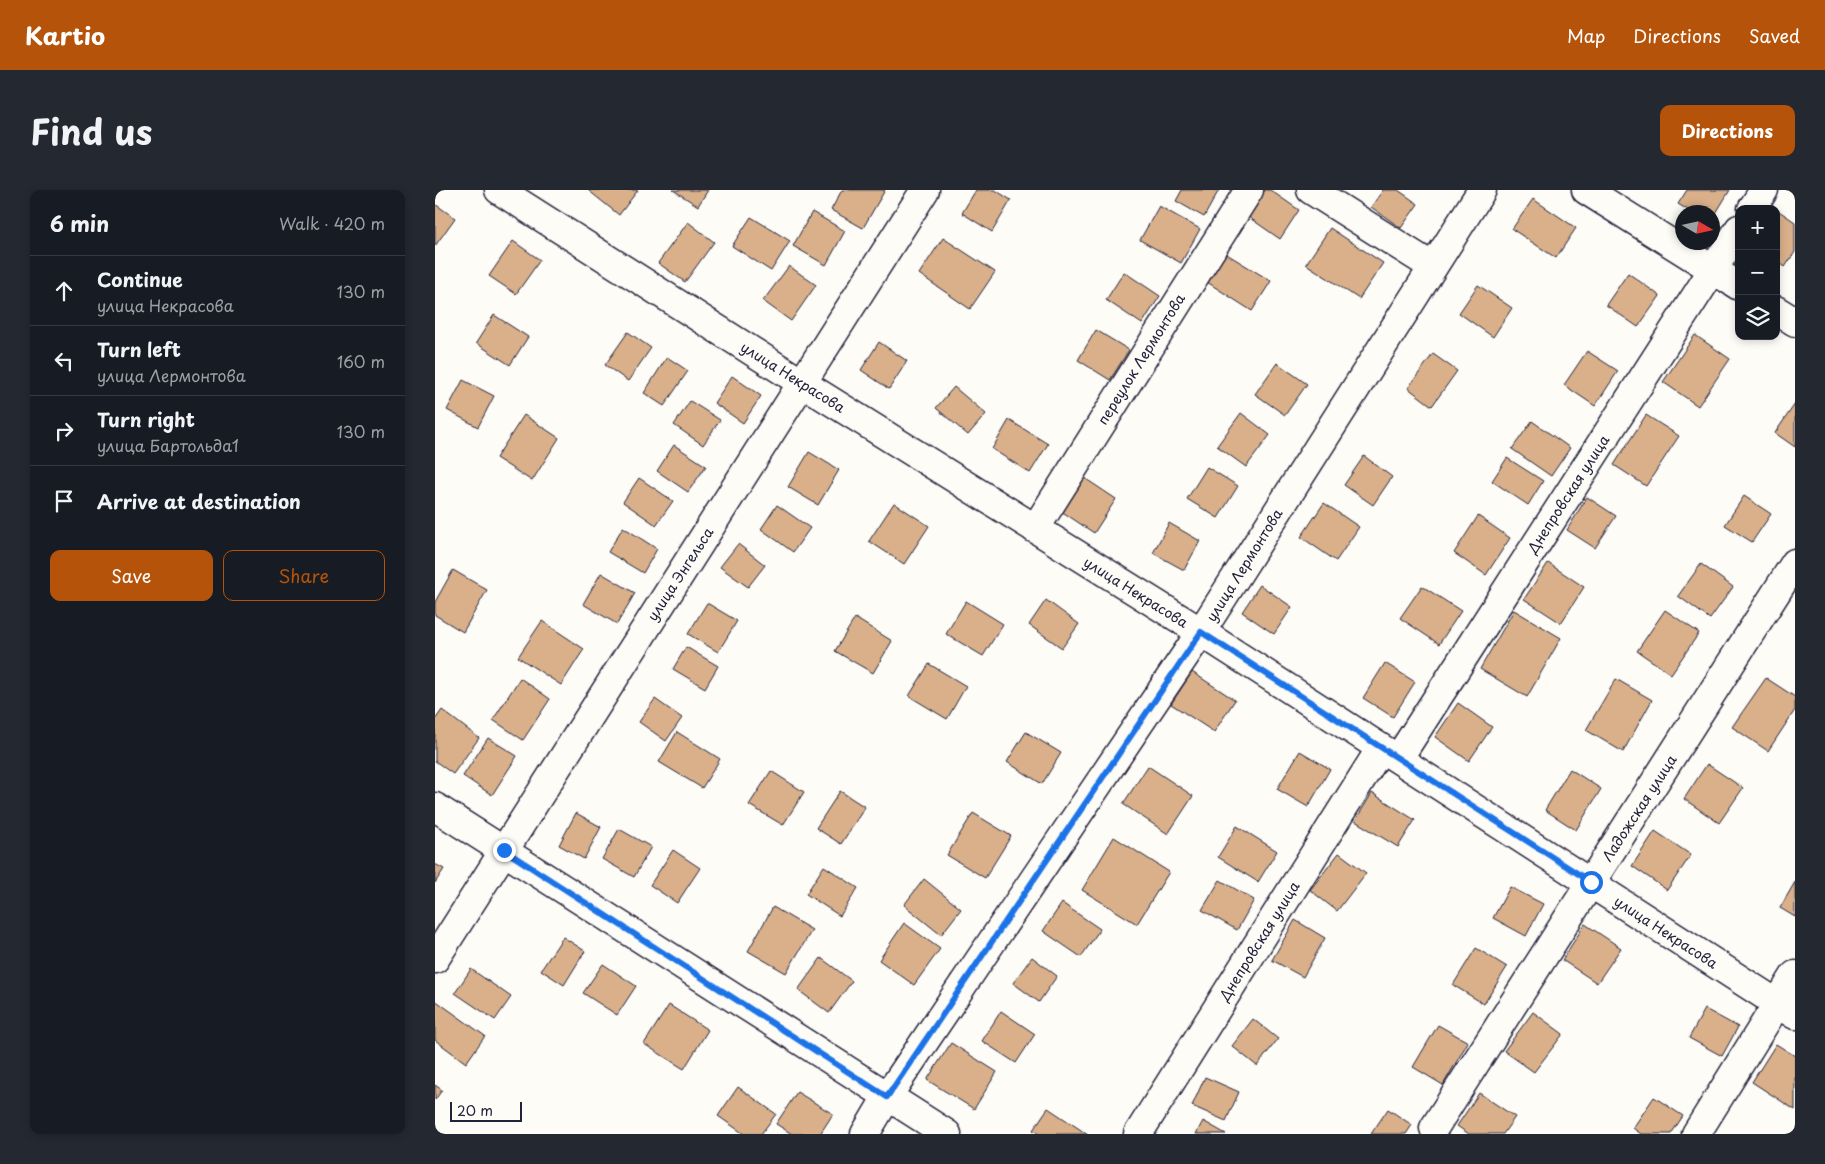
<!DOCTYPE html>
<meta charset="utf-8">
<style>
body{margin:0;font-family:"Playpen Sans",sans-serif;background:#242831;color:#f1f3f6}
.controls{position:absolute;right:15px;top:15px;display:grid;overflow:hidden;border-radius:10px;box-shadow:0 2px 8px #0003}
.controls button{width:45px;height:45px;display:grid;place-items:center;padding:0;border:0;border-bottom:1px solid #363941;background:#171b24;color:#f1f3f6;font:25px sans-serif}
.compass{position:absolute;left:1240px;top:15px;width:45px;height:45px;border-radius:50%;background:#171b24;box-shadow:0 2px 8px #0003;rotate:99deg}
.scale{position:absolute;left:15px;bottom:12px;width:72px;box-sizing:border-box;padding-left:5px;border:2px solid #22223b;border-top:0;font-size:14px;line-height:18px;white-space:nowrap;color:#22223b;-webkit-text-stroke:4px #fdfcf7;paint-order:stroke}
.stop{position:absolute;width:15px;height:15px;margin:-11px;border:4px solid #1a73e8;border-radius:50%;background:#fff}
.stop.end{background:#1a73e8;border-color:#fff;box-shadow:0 1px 5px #0008}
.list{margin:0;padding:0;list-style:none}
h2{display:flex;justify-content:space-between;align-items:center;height:65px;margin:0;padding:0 20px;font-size:21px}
h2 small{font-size:16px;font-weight:400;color:#9ea1a6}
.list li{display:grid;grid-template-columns:32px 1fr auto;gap:15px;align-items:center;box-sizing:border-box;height:70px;padding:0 20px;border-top:1px solid #363941}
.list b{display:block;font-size:19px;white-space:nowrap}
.list p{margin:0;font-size:16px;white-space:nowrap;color:#9ea1a6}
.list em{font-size:16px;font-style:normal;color:#9ea1a6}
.actions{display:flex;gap:10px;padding:15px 20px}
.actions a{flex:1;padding:11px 0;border:1px solid #b45309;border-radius:10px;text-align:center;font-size:18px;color:#b45309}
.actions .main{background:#b45309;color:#fff}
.icon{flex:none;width:28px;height:28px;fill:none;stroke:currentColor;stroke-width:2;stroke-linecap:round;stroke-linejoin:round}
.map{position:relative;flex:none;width:1360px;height:944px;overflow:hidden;border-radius:10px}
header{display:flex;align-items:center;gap:30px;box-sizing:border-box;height:70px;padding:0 25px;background:#b45309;color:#fff}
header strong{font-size:24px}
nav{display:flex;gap:28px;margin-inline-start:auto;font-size:18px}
.intro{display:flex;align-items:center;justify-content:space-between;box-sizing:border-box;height:120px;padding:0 30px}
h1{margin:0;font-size:35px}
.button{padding:12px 22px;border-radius:10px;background:#b45309;color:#fff;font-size:18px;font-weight:700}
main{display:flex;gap:30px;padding:0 30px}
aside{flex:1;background:#171b24;border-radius:10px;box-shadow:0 2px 8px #0003}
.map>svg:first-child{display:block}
.building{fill:#d9b08a;stroke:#22223b}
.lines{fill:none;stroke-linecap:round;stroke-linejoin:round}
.minor-casing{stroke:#22223b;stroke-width:31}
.minor{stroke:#fdfcf7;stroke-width:28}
.route{stroke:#1a73e8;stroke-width:6}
.labels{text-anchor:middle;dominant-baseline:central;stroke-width:4.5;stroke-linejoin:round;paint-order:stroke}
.street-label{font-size:14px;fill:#22223b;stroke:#fdfcf7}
</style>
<header>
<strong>Kartio</strong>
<nav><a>Map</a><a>Directions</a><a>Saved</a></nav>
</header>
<div class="intro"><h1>Find us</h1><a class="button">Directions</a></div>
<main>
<aside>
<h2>6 min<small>Walk · 420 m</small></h2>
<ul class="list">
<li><svg class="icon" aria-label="ahead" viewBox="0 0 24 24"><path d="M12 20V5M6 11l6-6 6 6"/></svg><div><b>Continue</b><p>улица Некрасова</p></div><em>130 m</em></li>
<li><svg class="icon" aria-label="left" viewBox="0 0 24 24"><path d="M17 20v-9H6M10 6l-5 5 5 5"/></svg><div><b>Turn left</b><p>улица Лермонтова</p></div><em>160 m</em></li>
<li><svg class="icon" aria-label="right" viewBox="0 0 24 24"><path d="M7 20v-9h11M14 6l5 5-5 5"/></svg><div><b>Turn right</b><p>улица Бартольда1</p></div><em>130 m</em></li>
<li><svg class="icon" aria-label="arrive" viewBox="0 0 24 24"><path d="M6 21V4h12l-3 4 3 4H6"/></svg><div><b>Arrive at destination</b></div></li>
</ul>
<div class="actions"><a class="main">Save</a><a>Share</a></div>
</aside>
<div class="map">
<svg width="1360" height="944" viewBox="0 0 1360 944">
<rect width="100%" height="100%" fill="#fdfcf7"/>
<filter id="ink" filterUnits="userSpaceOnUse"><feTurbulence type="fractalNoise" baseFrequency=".02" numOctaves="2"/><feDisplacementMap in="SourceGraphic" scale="10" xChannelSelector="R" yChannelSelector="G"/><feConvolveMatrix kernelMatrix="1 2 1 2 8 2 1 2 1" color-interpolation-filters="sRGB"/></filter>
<g filter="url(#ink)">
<path class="building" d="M153,0H203L184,25Z
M238,0H273L263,16Z
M407,0H450L428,38L396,20Z
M541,0H560L576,10L557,42L527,23Z
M747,0H784L769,27L741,11Z
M830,0H835L864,20L845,49L812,26Z
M948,0H963L983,14L966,38L936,17Z
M1252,0H1295L1278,28V22H1256L1243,14Z
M1098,9L1141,38L1121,68L1077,39Z
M0,14L20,28L0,56Z
M724,16L765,39L746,73L705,50Z
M1341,19L1360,32V62L1350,77L1341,70Z
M377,22L410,41L391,75L358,56Z
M316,27L355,51L336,81L297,56Z
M253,32L279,52L250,92L223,73Z
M895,38L948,73L924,109L871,74Z
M508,48L560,82L535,119L484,84Z
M78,51L105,70L81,104L54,86Z
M790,63L836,91L817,121L772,92Z
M354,76L381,95L356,131L328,111Z
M689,82L725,106L707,134L671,110Z
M1193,83L1225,106L1203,137L1171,115Z
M1043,95L1077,118L1058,147L1024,123Z
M59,125L93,147L75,175L41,153Z
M661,140L694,160L675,190L643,170Z
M193,142L216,158L193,191L170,175Z
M1260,145L1295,169L1263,216L1228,192Z
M444,152L472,171L454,199L426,180Z
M1152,161L1183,181L1160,216L1129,195Z
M998,164L1022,181L997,216L973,198Z
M232,167L253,181L229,216L209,203Z
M842,173L872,194L850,225L820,204Z
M297,186L326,206L308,233L279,213Z
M28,190L59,206L43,237L12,220Z
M519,197L551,224L533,245L501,218Z
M255,211L285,230L268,255L239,235Z
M1360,214V257L1340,243Z
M806,223L835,245L811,277L782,256Z
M89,225L124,248L97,291L61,268Z
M1211,225L1244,246L1211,296L1179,275Z
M574,230L613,254L595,283L557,259Z
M1097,231L1135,258L1116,286L1077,259Z
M239,255L271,276L253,302L222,281Z
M374,262L404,280L383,315L353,297Z
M929,266L957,287L938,315L909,295Z
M1072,268L1108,291L1093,315L1057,291Z
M772,277L803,296L783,328L752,309Z
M648,287L681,309L659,343L626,321Z
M204,288L238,311L221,335L188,312Z
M1309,306L1336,324L1317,352L1290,335Z
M1152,307L1181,326L1160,358L1132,340Z
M459,313L494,336L469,374L434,351Z
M889,313L924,337L901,371L866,347Z
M342,315L375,338L358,362L326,339Z
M1043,326L1075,348L1051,385L1019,363Z
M734,333L765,351L749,380L718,363Z
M188,337L222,359L208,383L173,362Z
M303,354L330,375L313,397L285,377Z
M1113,373L1149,397L1126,433L1089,409Z
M1266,374L1298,397L1275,429L1243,406Z
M18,380L52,400L28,442L0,425V412Z
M166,383L200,403L182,434L148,414Z
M825,395L857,417L839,444L807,422Z
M987,396L1026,421L1004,454L965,428Z
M611,410L644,434L627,458L594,435Z
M531,411L568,434L548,466L511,444Z
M272,413L302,431L283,462L253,444Z
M1079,420L1126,448L1092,507L1045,479Z
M1230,420L1264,443L1236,484L1202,461Z
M420,428L457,451L438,483L400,461Z
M107,431L149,459L126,495L83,467Z
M251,457L283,476L270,498L238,479Z
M950,473L980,492L958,527L928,508Z
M494,474L531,496L512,529L474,506Z
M757,482L800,510L779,542L736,514Z
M85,488L115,509L88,550L58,530Z
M1331,488L1360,507V520L1333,561L1297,537Z
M1181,489L1217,510L1188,562L1151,540Z
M220,509L247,528L231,551L204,532Z
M1023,513L1057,537L1034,571L1000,547Z
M7,520L44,548L18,584L0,571V530Z
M242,542L285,569L267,598L224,572Z
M591,542L626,563L607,594L572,572Z
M53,548L82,566L57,605L28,586Z
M865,561L895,579L873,617L842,599Z
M1272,574L1308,598L1284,633L1249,609Z
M713,576L758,606L733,644L688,614Z
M1135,579L1166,599L1141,640L1110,620Z
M336,581L369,602L348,635L314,615Z
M405,601L430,617L406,654L381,638Z
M937,603L980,630L963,657L920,631Z
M141,623L166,637L149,669L124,655Z
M538,623L576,646L550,688L512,665Z
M802,636L842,661L823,692L783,667Z
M184,639L216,657L199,687L167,669Z
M1220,641L1256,665L1232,700L1197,676Z
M679,647L734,682L702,734L647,700Z
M238,660L265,678L242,713L215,695Z
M904,663L931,683L902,721L875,700Z
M0,674L9,679L0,693Z
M389,676L423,698L405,726L371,704Z
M489,689L526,719L506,745L469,715Z
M785,690L819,710L802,740L767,720Z
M1360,692V727L1345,718Z
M1075,697L1108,714L1091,746L1058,728Z
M627,713L665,739L646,767L608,741Z
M338,717L377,740L351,783L313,761Z
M860,730L890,748L868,787L837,770Z
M469,733L505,759L479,795L444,770Z
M1150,734L1186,758L1162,793L1127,770Z
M128,747L150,761L129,795L106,780Z
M1041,758L1072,777L1049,814L1018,795Z
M597,767L622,786L604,812L578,793Z
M386,768L417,791L394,823L363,800Z
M168,774L201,796L182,825L148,803Z
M36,779L76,807L60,830L20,803Z
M0,810L50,846L31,873L0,850Z
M234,815L273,840L249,879L209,854Z
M1270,819L1303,837L1287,866L1254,848Z
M566,821L600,844L581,873L547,851Z
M1098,822L1128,844L1099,882L1069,861Z
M818,829L843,849L822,876L797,856Z
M1003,835L1033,852L1008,895L978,877Z
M516,853L562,882L539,919L492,890Z
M1341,854L1360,866V920L1317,892Z
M770,887L804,902L791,931L757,916Z
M0,895L7,900L0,910Z
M303,897L341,924L326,944H309L283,926Z
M362,902L398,924L385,944H357L341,934Z
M1044,903L1080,927L1068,944H1034L1022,936Z
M1219,907L1248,926L1236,944H1206L1198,938Z
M613,918L652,944H604L598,940Z
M953,919L977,935L971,944H936Z
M768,931L791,944H761Z"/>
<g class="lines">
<g class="minor-casing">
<path id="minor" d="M64,0L367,193L766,442L1360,825
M876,0L998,77
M1151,0L1304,96
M1317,19L1329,0
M1341,120L1360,132
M600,339L814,0
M963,569L1304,39
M0,617L512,944
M0,769L490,0
M999,938L1360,373
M430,944L452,907L766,442L1047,0
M703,944L946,558
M1261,944L1360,785"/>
</g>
<use href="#minor" class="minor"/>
</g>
</g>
<g class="lines" filter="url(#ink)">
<path class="route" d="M69,660L452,907L766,442L1156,692"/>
</g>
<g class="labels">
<g class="street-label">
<text transform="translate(706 169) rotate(-58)">переулок Лермонтова</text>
<text transform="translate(358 187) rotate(32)">улица Некрасова</text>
<text transform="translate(1133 304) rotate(-57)">Днепровская улица</text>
<text transform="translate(809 375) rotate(-58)">улица Лермонтова</text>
<text transform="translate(245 384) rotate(-57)">улица Энгельса</text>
<text transform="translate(701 402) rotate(32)">улица Некрасова</text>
<text transform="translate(1204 618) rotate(-57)">Ладожская улица</text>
<text transform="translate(1231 742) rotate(33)">улица Некрасова</text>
<text transform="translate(824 751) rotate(-58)">Днепровская улица</text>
</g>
</g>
</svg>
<div class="controls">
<button>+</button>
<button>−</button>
<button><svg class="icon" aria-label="layers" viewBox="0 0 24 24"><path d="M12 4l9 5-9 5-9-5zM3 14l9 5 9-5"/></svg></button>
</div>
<svg class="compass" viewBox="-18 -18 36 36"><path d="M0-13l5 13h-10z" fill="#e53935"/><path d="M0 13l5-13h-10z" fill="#9ea1a6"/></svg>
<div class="scale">20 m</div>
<div class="stop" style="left:1156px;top:692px"></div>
<div class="stop end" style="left:69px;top:660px"></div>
</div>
</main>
